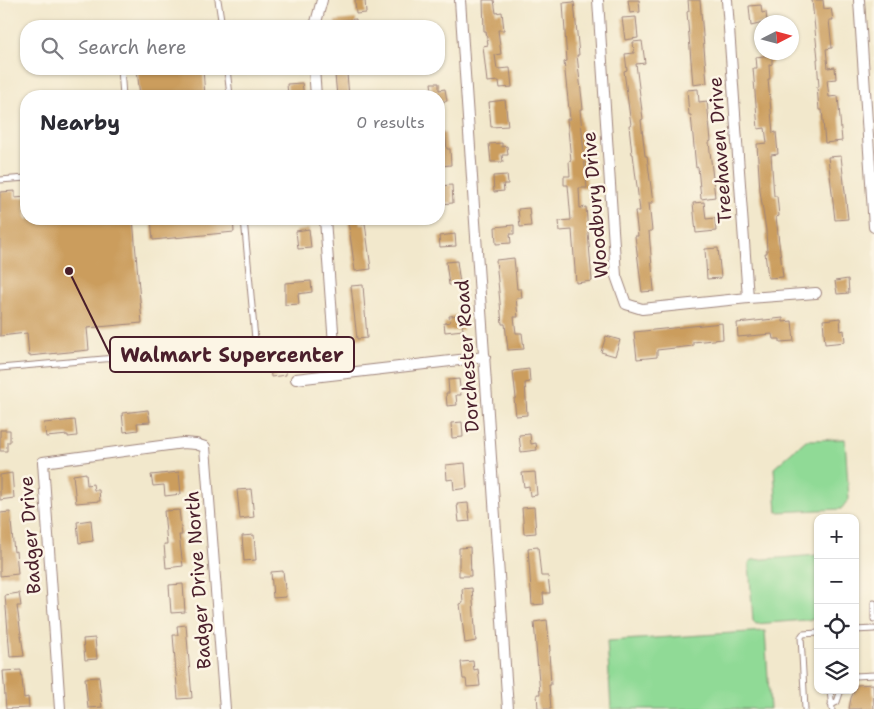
<!DOCTYPE html>
<meta charset="utf-8">
<style>
body{margin:0;font-family:"Shantell Sans",sans-serif;background:#f2f2f3;color:#2b2b33}
.controls{position:absolute;right:15px;bottom:15px;display:grid;overflow:hidden;border-radius:10px;box-shadow:0 1px 4px #0004}
.controls button{width:45px;height:45px;display:grid;place-items:center;padding:0;border:0;border-bottom:1px solid #e1e1e2;background:#fff;color:#2b2b33;font:25px sans-serif}
.compass{position:absolute;left:754px;top:15px;width:45px;height:45px;border-radius:50%;background:#fff;box-shadow:0 1px 4px #0004;rotate:84deg}
.list{margin:0;padding:0;list-style:none}
h2{display:flex;justify-content:space-between;align-items:center;height:65px;margin:0;padding:0 20px;font-size:21px}
h2 small{font-size:16px;font-weight:400;color:#7c7c81}
.icon{flex:none;width:28px;height:28px;fill:none;stroke:currentColor;stroke-width:2;stroke-linecap:round;stroke-linejoin:round}
.map{position:relative;flex:none;width:874px;height:709px;overflow:hidden}
.search{position:absolute;background:#fff;box-shadow:0 1px 4px #0004;left:20px;top:20px;width:425px;height:55px;display:flex;align-items:center;gap:12px;box-sizing:border-box;padding:0 18px;border-radius:20px;color:#7c7c81;font-size:19px}
.panel{position:absolute;background:#fff;box-shadow:0 1px 4px #0004;left:20px;top:90px;width:425px;height:135px;border-radius:20px}
.map>svg:first-child{display:block}
.green{fill:#90da96;stroke:#6d7c60}
.building{fill:#cb9d5d}
.lines{fill:none;stroke-linecap:round;stroke-linejoin:round}
.service-casing{stroke:#9e847c;stroke-width:7}
.minor-casing{stroke:#9e847c;stroke-width:12}
.service{stroke:#fff;stroke-width:5}
.minor{stroke:#fff;stroke-width:10}
.labels{text-anchor:middle;dominant-baseline:central;stroke-width:5;stroke-linejoin:round;paint-order:stroke}
.street-label{font-size:19px;fill:#4a1f2b;stroke:#fcf5e5}
.leader{fill:none;stroke:#4a1f2b;stroke-width:2}
.callout-dot{fill:#4a1f2b;stroke:#fcf5e5;stroke-width:2}
.callout{fill:#fcf5e5;stroke:#4a1f2b;stroke-width:2}
.callout-label{font-size:20px;text-anchor:middle;font-weight:bold;fill:#4a1f2b}
</style>
<div class="map">
<svg width="874" height="709" viewBox="0 0 874 709">
<rect width="100%" height="100%" fill="#fcf5e5"/>
<filter id="ink" filterUnits="userSpaceOnUse"><feTurbulence type="fractalNoise" baseFrequency=".02" numOctaves="2"/><feDisplacementMap in="SourceGraphic" scale="10" xChannelSelector="R" yChannelSelector="G"/><feConvolveMatrix kernelMatrix="1 2 1 2 8 2 1 2 1" color-interpolation-filters="sRGB"/></filter>
<filter id="wash" filterUnits="userSpaceOnUse"><feTurbulence type="fractalNoise" baseFrequency=".0096" numOctaves="4" result="noise"/><feDisplacementMap in="SourceGraphic" scale="20" xChannelSelector="R" yChannelSelector="G"/><feGaussianBlur stdDeviation="1.12" result="paint"/><feColorMatrix in="noise" values="0 0 0 0 0 0 0 0 0 0 0 0 0 0 0 0 0 1.4 0 .05"/><feComposite in="paint" operator="in"/></filter>
<g filter="url(#wash)">
<rect width="100%" height="100%" fill="#f2e8cc"/>
<path class="green" d="M845,439L849,499L841,509L777,512L774,468L806,440Z
M818,555V619L756,624L753,621L749,563L752,560Z
M765,631L770,709H611L607,641Z"/>
<g id="blocks">
<path class="building" d="M355,0H365L366,13L356,14Z
M483,0H494L496,13L502,12L504,30H498L501,54L495,55L497,69L510,68L512,87L500,88L499,81L487,82L483,46L488,45L486,31H484Z
M628,0H639L640,12L630,13Z
M688,0H700L707,83L693,85L687,12L689,11Z
M812,0H823L824,9L831,8L833,20H829L832,48L826,49L828,68L835,67L836,79L827,80L829,97L838,96L842,141L825,143L822,110H819L817,87H819L817,59H818Z
M574,2L579,55H577L583,109H580L587,188H579L580,208L586,207L592,281L576,283L572,230L560,231L559,221L571,220L568,185H564V176H570L569,161L571,160L567,119H570L564,62L567,61L563,3Z
M761,5L762,13L766,12L767,22L751,26L749,6Z
M636,17L638,38L625,40L622,18Z
M356,19V26H335V21Z
M642,41L645,63L636,64L643,119L641,120L645,156H647L653,203H649L652,231H649L654,291L642,292L635,236H638L635,211H640L633,154H632L629,125H631L624,71L627,70L625,54L634,53L633,42Z
M772,55V64L769,65L770,79H768L773,133L776,132L778,154L771,155L774,196H777L779,216L776,217L783,277L768,278L765,253H767L766,230L760,191L757,144L767,143L765,128L758,129L753,68H757L756,57Z
M137,69H203L205,96H140Z
M347,74L349,96H337L335,75Z
M302,83L304,96H288L287,84Z
M431,83H439V90L445,89L447,101L439,102V96H425V91H432Z
M698,89L699,102L707,101L711,141L709,142L715,197L701,199L698,167L696,168L691,115H689L687,90Z
M505,100L508,126L491,127L489,102Z
M445,133L447,149H450L451,165L440,166L439,134Z
M502,143V147L507,146L508,155H502L503,162H491L489,144Z
M841,156L848,219L835,220L828,157Z
M507,175L508,184H503L504,191L494,192L493,176Z
M452,185L453,203L439,204V186Z
M15,191V198L26,197V219H133L142,323L87,328L89,350L29,356L27,333L0,336V192Z
M704,202L706,219L715,218L716,231L696,233L693,203Z
M529,208L531,226L520,227L518,209Z
M151,219H233L234,232L153,240Z
M361,219V224L365,223L371,269L355,271L348,220Z
M514,225V234H510L511,243L496,244L495,227Z
M309,229L311,248L298,249L296,231Z
M455,234L456,246L440,247L439,236Z
M718,248L721,278L707,279L705,249Z
M514,258L517,289H521L522,298H516L518,317H514L516,333H522L524,349L508,350L505,324H502L496,260Z
M457,261L460,284L449,285L446,262Z
M848,279L849,293L837,294L835,281Z
M311,281L312,292L298,294L299,304L285,305V283Z
M363,285L367,338L357,339L351,286Z
M461,315L463,330L445,332L444,323L450,322L449,316Z
M783,318V322L792,321L794,341L780,342V339H773L772,334L738,337L737,323Z
M840,318L841,331L844,330L845,342L825,344L823,320Z
M722,323L723,339L693,342V346L657,350V357L637,359L634,332Z
M606,336L620,340L615,356L601,352Z
M303,345L306,368L286,370V375L271,377L270,364L288,362L287,353H293V346Z
M529,369L530,382L525,383L527,415L516,416L514,398H516L513,371Z
M459,379L461,395H456L457,405L447,406L446,393H449L448,380Z
M148,410L150,422L137,423L138,430L124,432L122,413Z
M75,420L77,436L68,437V435L46,437L44,423Z
M462,422L463,437L452,438L451,423Z
M0,430H10V442H7V451H0Z
M530,434L531,444L536,443L537,450L521,452L519,435Z
M465,463L467,488L454,490L453,479L447,480L446,465Z
M179,472L181,494L165,496L164,485L153,486L151,475Z
M535,472L537,495L530,496L529,486L524,487L522,473Z
M12,473L14,498L0,500V475Z
M86,473L87,485L93,484L94,490H99L100,501L76,503L73,475Z
M251,489L254,517L240,519L237,490Z
M468,503L470,521L459,522L457,504Z
M534,507L536,533L524,534L522,508Z
M179,510L182,535H179L183,566L166,568L164,544H167L164,511Z
M10,512L14,552L16,551L18,574L0,576V513Z
M91,520L93,541L79,543L77,522Z
M254,535L256,560L244,561L242,536Z
M470,547L471,576H459V548Z
M538,547L541,576H548L550,593H543L544,604L532,605L528,548Z
M283,571L286,597L273,598L271,572Z
M183,584L185,612L171,613L169,585Z
M472,588L476,641L465,643L460,604L463,603L462,589Z
M19,593L21,606H17L24,656L10,657L5,595Z
M547,620L550,651L549,652L551,685H549L551,709H538L537,694H540L534,622Z
M186,625L192,698L178,699L173,635H178L177,626Z
M95,638L97,659L85,660L83,639Z
M473,661L474,670L478,669L480,686L467,687L466,679H463L461,662Z
M21,670L24,698L28,697L29,708L6,709L3,671Z
M99,677L102,707L88,708L85,678Z
M873,684L874,709H849L851,698L857,685Z"/>
</g>
</g>
<g filter="url(#ink)">
<use href="#blocks" fill-opacity="0" stroke="#9e847c" stroke-width="1"/>
<g class="lines">
<g class="service-casing">
<path id="service" d="M218,0L222,26
M121,69L123,96
M227,69L230,96
M0,180L26,178
M0,368L127,357L157,353L177,363L190,365L207,364L243,357L252,349L255,339L244,219
M874,603V619
M855,630L874,629
M855,676L874,675
M830,690L832,709
M831,705L837,702L841,690
M805,709L801,637L803,634L818,633"/>
</g>
<g class="minor-casing">
<path id="minor" d="M460,0L508,709
M598,0L616,276L626,304L642,309L748,298L816,293
M727,0L748,298
M859,0L874,227
M315,26L322,0
M314,69L316,96
M325,219L336,373
M296,379L485,357
M60,709L43,462L183,443L196,444L205,447L225,709"/>
</g>
<use href="#service" class="service"/>
<use href="#minor" class="minor"/>
</g>
</g>
<g class="labels">
<g class="street-label">
<text transform="translate(720 150) rotate(-94)">Treehaven Drive</text>
<text transform="translate(595 205) rotate(-95)">Woodbury Drive</text>
<text transform="translate(467 356) rotate(-94)">Dorchester Road</text>
<text transform="translate(30 535) rotate(-94)">Badger Drive</text>
<text transform="translate(198 580) rotate(-94)">Badger Drive North</text>
</g>
</g>
<path class="leader" d="M69 271L110 355"/>
<circle class="callout-dot" cx="69" cy="271" r="5"/>
<rect class="callout" x="110" y="337" width="244" height="35" rx="5"/>
<g class="callout-label">
<text x="232" y="362">Walmart Supercenter</text>
</g>
</svg>
<div class="controls">
<button>+</button>
<button>−</button>
<button><svg class="icon" aria-label="locate" viewBox="0 0 24 24"><circle cx="12" cy="12" r="6"/><path d="M12 2v4M12 18v4M2 12h4M18 12h4"/></svg></button>
<button><svg class="icon" aria-label="layers" viewBox="0 0 24 24"><path d="M12 4l9 5-9 5-9-5zM3 14l9 5 9-5"/></svg></button>
</div>
<svg class="compass" viewBox="-18 -18 36 36"><path d="M0-13l5 13h-10z" fill="#e53935"/><path d="M0 13l5-13h-10z" fill="#7c7c81"/></svg>
<div class="search"><svg class="icon" aria-label="search" viewBox="0 0 24 24"><circle cx="10" cy="10" r="6"/><path d="M15 15l6 6"/></svg>Search here</div>
<section class="panel">
<h2>Nearby<small>0 results</small></h2>
<ul class="list">
</ul>
</section>
</div>
